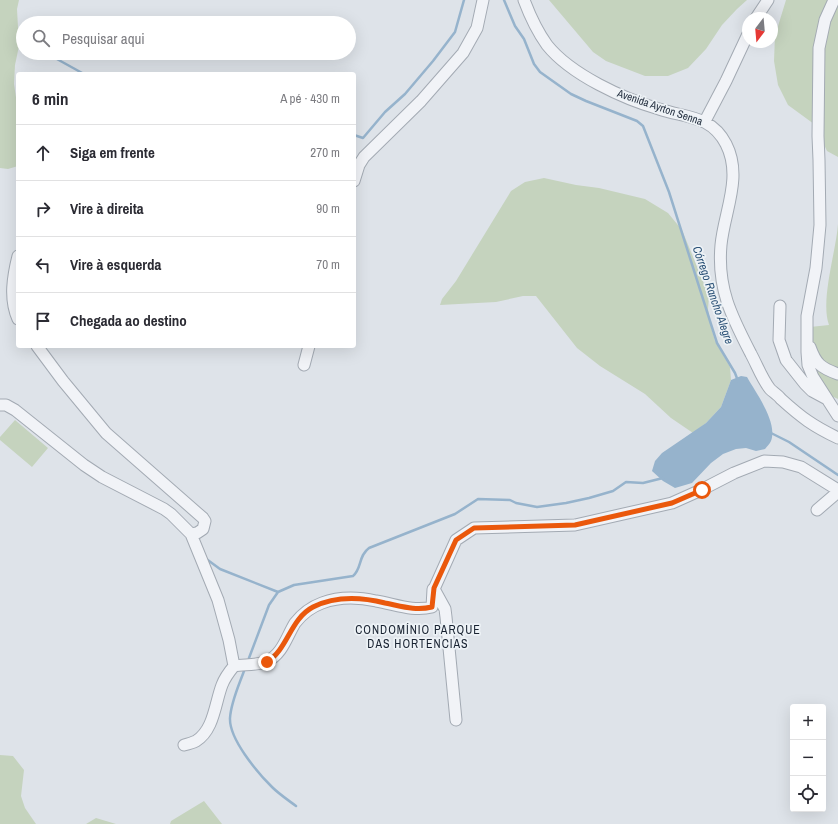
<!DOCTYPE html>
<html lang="pt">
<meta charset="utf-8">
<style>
body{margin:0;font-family:"Archivo Narrow",sans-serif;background:#f7f7f7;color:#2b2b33}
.controls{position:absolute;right:12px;bottom:12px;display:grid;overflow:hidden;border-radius:4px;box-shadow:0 4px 16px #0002}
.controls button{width:36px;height:36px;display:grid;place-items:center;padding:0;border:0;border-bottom:1px solid #e1e1e2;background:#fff;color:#2b2b33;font:20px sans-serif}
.compass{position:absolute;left:742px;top:12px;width:36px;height:36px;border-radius:50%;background:#fff;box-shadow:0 4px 16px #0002;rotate:196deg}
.stop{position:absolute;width:12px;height:12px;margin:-9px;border:3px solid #ea580c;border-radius:50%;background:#fff}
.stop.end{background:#ea580c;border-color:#fff;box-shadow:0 1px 4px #0008}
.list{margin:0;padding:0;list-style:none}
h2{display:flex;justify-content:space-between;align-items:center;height:52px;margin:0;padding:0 16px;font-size:17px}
h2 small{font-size:13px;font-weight:400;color:#7c7c81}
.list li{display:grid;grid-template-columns:26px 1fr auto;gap:12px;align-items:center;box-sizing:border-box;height:56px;padding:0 16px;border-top:1px solid #e1e1e2}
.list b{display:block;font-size:15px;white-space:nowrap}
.list em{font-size:13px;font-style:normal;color:#7c7c81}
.icon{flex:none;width:22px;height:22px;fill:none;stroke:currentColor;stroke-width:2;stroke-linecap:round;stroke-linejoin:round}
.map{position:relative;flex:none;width:838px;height:824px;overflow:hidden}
.search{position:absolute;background:#fff;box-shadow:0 4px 16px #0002;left:16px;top:16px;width:340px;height:44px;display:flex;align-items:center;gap:10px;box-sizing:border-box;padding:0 14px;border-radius:22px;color:#7c7c81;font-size:15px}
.panel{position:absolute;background:#fff;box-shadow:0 4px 16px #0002;left:16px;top:72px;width:340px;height:276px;border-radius:4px}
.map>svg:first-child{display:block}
.green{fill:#c5d3be}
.water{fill:#96b3cc}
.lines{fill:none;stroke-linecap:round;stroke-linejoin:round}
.stream{stroke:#96b3cc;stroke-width:2.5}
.minor-casing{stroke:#a3aab3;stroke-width:13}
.minor{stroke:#f1f3f7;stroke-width:11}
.route{stroke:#ea580c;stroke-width:5}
.labels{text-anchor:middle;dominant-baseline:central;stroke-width:3.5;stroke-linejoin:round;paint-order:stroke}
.street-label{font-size:11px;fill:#263141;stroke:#edf2f6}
.water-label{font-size:12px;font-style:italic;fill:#2d5378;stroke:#edf2f6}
.neighbourhood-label{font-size:12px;letter-spacing:1px;fill:#182231;stroke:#edf2f6}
</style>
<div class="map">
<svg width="838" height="824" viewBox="0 0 838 824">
<rect width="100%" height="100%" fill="#dee3e9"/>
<path class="green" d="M0,0H19L17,9L19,46L15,65L14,84L18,111V166L8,169L0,168Z
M549,0H747L737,9L722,25L706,49L688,68L668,76H645L606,61L593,52Z
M786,0H838V157L827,151L814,124L788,105L778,85L774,61L775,36Z
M544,178L576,185L599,188L645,199L668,213L682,230L709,296L708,309L711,327L715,341L730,367L731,380L721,407L706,423L693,433L671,418L645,394L600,366L577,348L536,296H523L496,302L440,305L442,299L456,281L511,191L525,182Z
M838,224V399L827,394L814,379L810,327L829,325C820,300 836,252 838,224Z
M15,420L48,448L32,467L0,440V437Z
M0,755L13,756L24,770L21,796L25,808L36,824H0Z
M204,801L222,824H170L171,821Z
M96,818L116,824H86Z"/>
<path class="water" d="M741,376L747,377C756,393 778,422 771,441C770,444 767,446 765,449L756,451L746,448L736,449L723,454L711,463L692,483L675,488L663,481L652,471L655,461L662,453L706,423L721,407L731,380Z"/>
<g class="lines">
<path class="stream" d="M504,0L515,26L524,39L534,64L540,72L571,94L586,101L637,121L643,126L669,192L717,343L735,373L738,381
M46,53L84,74
M354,135L363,138L385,112L405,94L433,61L455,32L464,0
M769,432L789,442L838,475
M205,558L220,569L278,592
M249,658L269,605L278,592L294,585L353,576C362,569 358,556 369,548L455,514L478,499L510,500L516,503L537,507L566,503L589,498L613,491L626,482L643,483L663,478
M244,671C239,685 231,702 230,718C229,739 257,772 272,787C279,794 288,800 296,806"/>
<g class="minor-casing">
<path id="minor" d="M524,0C530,16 537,31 547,45C571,75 624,99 659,109C686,118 711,115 726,144C743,177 724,212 721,245C717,289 732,317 751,354C757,365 762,379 770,389C773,392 778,395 781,399C802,418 813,426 838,438
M834,0L825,20L819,48L818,136L819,160L820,225L816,268L807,316V352L808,365L813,377L838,416
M756,18L768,0
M705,121L726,81L748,34
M354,181L359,165L364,157L421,101L463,53L477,28L483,0
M18,256C13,276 9,299 18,319
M780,306L779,340L786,360L805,384L812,391L825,398
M37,346L63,381L106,433L203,518L205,521L203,529L197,533L191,534
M810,347C816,364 821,368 838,374
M304,365L309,346
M0,405H6L15,410L84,465L102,477L164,509L171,514L191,534L218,600L229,640L234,666
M817,510L838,492
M456,720L446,617L445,609L434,589L456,540L474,528L575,525L672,503L701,490L734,473L764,461L783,462L801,467L838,490
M184,745C188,744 192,743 196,741C214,730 215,703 222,685C225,677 229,672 234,666C244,664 257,666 267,661C282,655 287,636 295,623C302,614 311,607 322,603C338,597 358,597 376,601C395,604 413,612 432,607L433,589"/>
</g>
<use href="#minor" class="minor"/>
</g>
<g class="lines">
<path class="route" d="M267,662C288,649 290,619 313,607C335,596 361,597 385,603C401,606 415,611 432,607L434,588L456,540L474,528L575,525L672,503L702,490"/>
</g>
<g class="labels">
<g class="street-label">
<text transform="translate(660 107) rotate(19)">Avenida Ayrton Senna</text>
</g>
<g class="water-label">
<text transform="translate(713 295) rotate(71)">Córrego Rancho Alegre</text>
</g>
<g class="neighbourhood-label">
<text x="418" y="630">CONDOMÍNIO PARQUE<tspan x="418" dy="14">DAS HORTENCIAS</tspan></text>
</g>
</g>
</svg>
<div class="controls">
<button>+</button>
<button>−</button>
<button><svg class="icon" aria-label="locate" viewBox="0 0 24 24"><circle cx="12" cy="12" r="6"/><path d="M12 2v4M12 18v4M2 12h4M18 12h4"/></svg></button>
</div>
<svg class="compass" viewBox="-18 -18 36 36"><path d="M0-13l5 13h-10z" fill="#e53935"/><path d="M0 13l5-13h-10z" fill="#7c7c81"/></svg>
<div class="stop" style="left:702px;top:490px"></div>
<div class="stop end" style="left:267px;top:662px"></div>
<div class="search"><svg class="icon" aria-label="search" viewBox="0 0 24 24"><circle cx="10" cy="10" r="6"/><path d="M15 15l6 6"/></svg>Pesquisar aqui</div>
<section class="panel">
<h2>6 min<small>A pé · 430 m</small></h2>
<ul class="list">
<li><svg class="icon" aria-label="ahead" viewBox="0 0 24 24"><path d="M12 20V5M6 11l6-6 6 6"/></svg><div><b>Siga em frente</b></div><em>270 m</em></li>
<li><svg class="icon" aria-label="right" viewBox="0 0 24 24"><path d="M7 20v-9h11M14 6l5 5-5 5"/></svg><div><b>Vire à direita</b></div><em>90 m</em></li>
<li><svg class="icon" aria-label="left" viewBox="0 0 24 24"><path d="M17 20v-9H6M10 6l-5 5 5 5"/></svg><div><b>Vire à esquerda</b></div><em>70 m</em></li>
<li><svg class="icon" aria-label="arrive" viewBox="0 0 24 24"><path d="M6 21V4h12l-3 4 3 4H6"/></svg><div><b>Chegada ao destino</b></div></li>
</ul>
</section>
</div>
